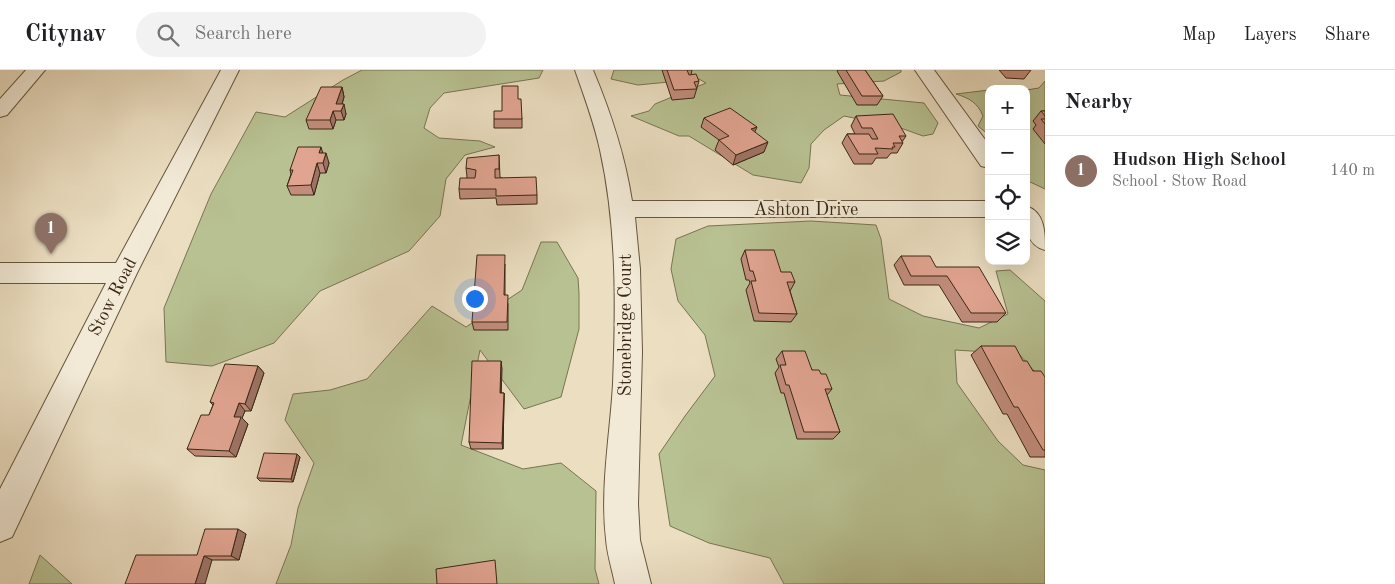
<!DOCTYPE html>
<meta charset="utf-8">
<style>
body{margin:0;font-family:"Old Standard TT",serif;background:#f2f2f2;color:#202124}
.controls{position:absolute;right:15px;top:15px;display:grid;overflow:hidden;border-radius:10px;box-shadow:0 5px 20px #0002}
.controls button{width:45px;height:45px;display:grid;place-items:center;padding:0;border:0;border-bottom:1px solid #e0e0e0;background:#fff;color:#202124;font:25px sans-serif}
.you{position:absolute;left:474px;top:228px;width:18px;height:18px;margin:-12px;border:4px solid #fff;border-radius:50%;background:#1a73e8;box-shadow:0 0 0 8px #1a73e833}
.badge{display:grid;place-items:center;width:32px;height:32px;border-radius:50%;background:#8f2418;color:#fff;font-size:16px;font-weight:700}
.pin{position:absolute;translate:-50% -41px;filter:drop-shadow(0 1px 2px #0008)}
.pin::after{content:'';position:absolute;top:26px;width:18px;height:15px;background:inherit;clip-path:polygon(0 0,100% 0,50% 100%)}
.list{margin:0;padding:0;list-style:none}
h2{display:flex;justify-content:space-between;align-items:center;height:65px;margin:0;padding:0 20px;font-size:21px}
h2 small{font-size:16px;font-weight:400;color:#757577}
.list li{display:grid;grid-template-columns:32px 1fr auto;gap:15px;align-items:center;box-sizing:border-box;height:70px;padding:0 20px;border-top:1px solid #e0e0e0}
.list b{display:block;font-size:19px;white-space:nowrap}
.list p{margin:0;font-size:16px;white-space:nowrap;color:#757577}
.list em{font-size:16px;font-style:normal;color:#757577}
.icon{flex:none;width:28px;height:28px;fill:none;stroke:currentColor;stroke-width:2;stroke-linecap:round;stroke-linejoin:round}
.map{position:relative;flex:none;width:1045px;height:514px;overflow:hidden}
header{display:flex;align-items:center;gap:30px;box-sizing:border-box;height:70px;padding:0 25px;background:#fff;border-bottom:1px solid #e0e0e0}
header strong{font-size:24px}
nav{display:flex;gap:28px;margin-inline-start:auto;font-size:18px}
.search{width:350px;height:45px;background:#f2f2f2;display:flex;align-items:center;gap:12px;box-sizing:border-box;padding:0 18px;border-radius:28px;color:#757577;font-size:19px}
main{display:flex}
aside{flex:1;background:#fff}
.map>svg:first-child{display:block}
.green{fill:#b8c192;stroke:#797452}
.lines{fill:none;stroke-linecap:round;stroke-linejoin:round}
.minor-casing{stroke:#66553e;stroke-width:2}
.minor{fill:#f2ead7;fill-rule:evenodd}
.wall{fill:#c28d7d;stroke:#3a2713}
.shaded-wall{fill:#9e7366;stroke:#3a2713}
.building{fill:#e1a491;stroke:#3a2713}
.labels{text-anchor:middle;dominant-baseline:central;stroke-width:4.5;stroke-linejoin:round;paint-order:stroke}
.street-label{font-size:18px;fill:#3a2713;stroke:#f2ead7}
</style>
<header>
<strong>Citynav</strong>
<div class="search"><svg class="icon" aria-label="search" viewBox="0 0 24 24"><circle cx="10" cy="10" r="6"/><path d="M15 15l6 6"/></svg>Search here</div>
<nav><a>Map</a><a>Layers</a><a>Share</a></nav>
</header>
<main>
<div class="map">
<svg width="1045" height="514" viewBox="0 0 1045 514">
<rect width="100%" height="100%" fill="#ebdec1"/>
<filter id="stains"><feTurbulence type="fractalNoise" baseFrequency=".004" numOctaves="4"/><feColorMatrix values="0 0 0 0 .2 0 0 0 0 .09 0 0 0 0 .02 0 0 0 .5 -.17"/></filter>
<radialGradient id="worn" r=".72"><stop offset=".6" stop-color="#630" stop-opacity="0"/><stop offset="1" stop-color="#630" stop-opacity=".3"/></radialGradient>
<path class="green" d="M362,0H543L539,8L444,23L430,38L424,58L439,68L480,71L495,77L465,85L446,109L440,146L409,181L320,221L274,273L212,296L166,292L164,238L211,124L256,42L285,47L343,10Z
M614,0H901V2L884,11L837,14L840,25L924,33L938,53L933,64L923,66L898,57L844,46L824,60L811,74L809,98L801,113L753,105L689,66H679L631,46L649,41L655,34L706,13L699,9L638,15L611,9Z
M1045,11V119L1026,110V20L1039,18Z
M989,20V65L978,56L983,46C978,33 969,28 956,24Z
M811,151L876,155L881,169L889,229L923,246L979,258L1008,244L996,201L1010,200L1045,231V313L1019,284L955,280L957,313L998,371L1023,395L1045,400V514H784L770,488L709,473L670,456L659,384L685,346L715,306L705,265L678,231L671,199L676,169L708,156Z
M541,172H557L578,208L579,223V259L561,327L524,339L480,280L461,375L523,399L561,393L596,421L595,499L599,514H276L291,475L298,438L314,393L285,350L293,324L330,320L367,309L432,236L466,257L522,220Z
M40,485L72,514H29Z"/>
<g class="lines">
<g class="minor-casing">
<path id="minor" d="M26,0H45L7,45L0,47V29Z
M221,0H239L137,203L12,467L0,472V419L106,213H0V193H116Z
M575,0H593C611,43 625,85 632,131H989V147H635L640,199L642,282L638,434L640,470L651,514H615C612,499 607,484 606,469C600,418 610,366 613,314C616,236 617,157 600,80C594,52 584,26 575,0Z
M915,0H934L989,75V98L981,96Z
M1026,136C1045,142 1045,162 1045,180C1024,174 1026,154 1026,136Z"/>
</g>
<use href="#minor" class="minor"/>
</g>
<path class="wall" d="M662,0H692L691,5L699,11L694,28L672,30Z
M838,0H865L883,26L877,35H857L837,1Z
M999,0H1031L1024,9L1006,8Z
M342,17L344,27L342,34L346,44L344,50H336L333,59H309L306,50Z
M518,29L522,49V58H494V49L502,41Z
M1041,41H1045V74L1033,59L1036,55L1033,51Z
M856,46L906,66L902,72L903,73L897,83H891L887,88H876L872,94H854L842,73L847,64H855L851,56Z
M704,48L755,62L764,82L733,95L715,80L719,70L701,57Z
M323,83L329,93L326,103H320L314,125H291L287,116L291,104L290,100Z
M499,85L500,107L537,125V134L497,135L496,128L460,129L459,119L467,107L466,98Z
M745,180L781,202L795,212L790,221L797,244L791,252L754,251L746,220L750,213L749,210H746L741,189Z
M901,186L936,197L1006,243L997,252H962L939,215H904L894,195Z
M505,194V225L508,234V260H474L472,252Z
M981,276L1023,291L1033,301L1045,307V387H1030L1007,344H1003L971,285Z
M782,281L812,300L821,304L832,319L827,325L840,362L833,369H797L784,323H781L775,303L779,297L776,289Z
M501,291V323H504V330L503,379H471L469,372Z
M258,296L264,303L251,341H245L242,348L248,354L236,387L195,386L187,379L209,345L213,335L210,332Z
M300,387L293,412L260,411L257,408Z
M246,464L239,490H212L197,485Z"/>
<path class="shaded-wall" d="M342,17L344,27L340,41L336,34Z
M344,34L346,44L344,50L341,41Z
M333,41L336,50L333,59L330,50Z
M757,57L753,66L751,59Z
M768,72L764,82L733,95L736,85Z
M321,77L324,87L319,83Z
M326,83L329,93L326,103L323,93Z
M317,93L320,103L314,125L311,115Z
M501,291L502,299L501,330L500,323Z
M258,296L264,303L251,341L245,334Z
M504,323V330L503,379L502,373Z
M239,333L245,341L242,348L248,354L236,387L229,381L234,347Z
M297,384L300,387L293,412L291,409Z
M238,459L246,464L239,490L231,486Z
M204,486L212,490L205,514H195Z"/>
<path class="building" d="M667,0H687L689,5L696,4L699,11L694,12L697,19L674,20Z
M846,0H865L883,26H862Z
M502,16H518V29H521L522,49H494V41H502Z
M321,17H342L336,34H344L341,41H333L330,50H306Z
M730,38L757,57L751,59L768,72L736,85L719,70L729,66L704,48Z
M1041,41H1045V46Z
M893,44L906,66H899L903,73H893L895,77H892L893,79L875,78L878,84H859L847,64H869L872,69H878L872,58H862L856,46Z
M1041,49H1045V54Z
M298,77H321L319,83H326L323,93H317L311,115L287,116L293,100H290Z
M499,85V99H495V108L536,107L537,125L496,126V119H459L460,108H475L476,100L466,98L467,88Z
M745,180H774L781,202H791L795,212H787L797,244L759,243L751,211H756L753,201H750Z
M477,185H505L504,225H508L507,252H472Z
M901,186H930L936,197H979L1006,243H971L947,206H911Z
M981,276H1015L1023,291H1027L1033,301H1041L1045,307V380H1043L1018,337H1014Z
M782,281H805L812,300H819L821,304H826L832,319H825L840,362H804L789,315H786L780,295H786Z
M472,291H501L500,323H504L502,373L469,372Z
M225,294L258,296L245,334L239,333L234,347H241L229,381L187,379L201,345H209L214,333L210,332Z
M264,383L297,384L291,409L257,408Z
M205,459H238L231,486H204L195,514H125L136,485H197Z
M495,490L497,514H437L436,499Z"/>
<g class="labels">
<g class="street-label">
<text x="806" y="140">Ashton Drive</text>
<text transform="translate(113 227) rotate(-63)">Stow Road</text>
<text transform="translate(626 255) rotate(-90)">Stonebridge Court</text>
</g>
</g>
<rect width="100%" height="100%" filter="url(#stains)"/>
<rect width="100%" height="100%" fill="url(#worn)"/>
</svg>
<div class="controls">
<button>+</button>
<button>−</button>
<button><svg class="icon" aria-label="locate" viewBox="0 0 24 24"><circle cx="12" cy="12" r="6"/><path d="M12 2v4M12 18v4M2 12h4M18 12h4"/></svg></button>
<button><svg class="icon" aria-label="layers" viewBox="0 0 24 24"><path d="M12 4l9 5-9 5-9-5zM3 14l9 5 9-5"/></svg></button>
</div>
<div class="you"></div>
<div class="pin badge" style="left:51px;top:184px;background:#8d6e63">1</div>
</div>
<aside>
<h2>Nearby<small></small></h2>
<ul class="list">
<li><span class="badge" style="background:#8d6e63">1</span><div><b>Hudson High School</b><p>School · Stow Road</p></div><em>140 m</em></li>
</ul>
</aside>
</main>
